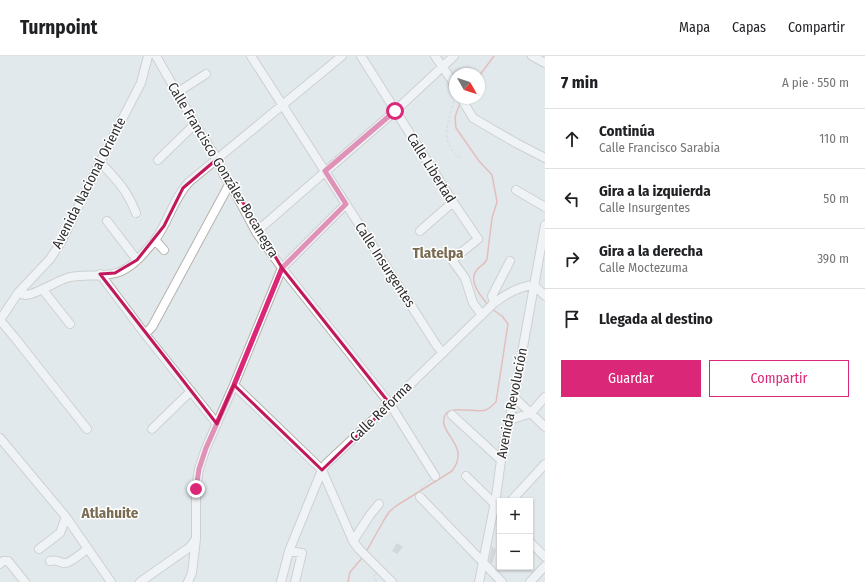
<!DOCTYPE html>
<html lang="es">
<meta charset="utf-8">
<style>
body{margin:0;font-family:"Fira Sans Condensed",sans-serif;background:#f2f2f2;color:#202124}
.controls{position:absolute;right:12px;bottom:12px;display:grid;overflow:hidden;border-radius:0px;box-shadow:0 1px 3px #0004}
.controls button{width:36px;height:36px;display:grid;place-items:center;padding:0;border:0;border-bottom:1px solid #e0e0e0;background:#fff;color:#202124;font:20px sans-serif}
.compass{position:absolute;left:449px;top:12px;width:36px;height:36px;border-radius:50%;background:#fff;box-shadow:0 1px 3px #0004;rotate:129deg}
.stop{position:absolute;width:12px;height:12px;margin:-9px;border:3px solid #db2777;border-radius:50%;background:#fff}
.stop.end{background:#db2777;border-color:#fff;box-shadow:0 1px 4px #0008}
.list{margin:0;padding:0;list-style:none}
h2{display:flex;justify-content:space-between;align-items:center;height:52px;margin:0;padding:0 16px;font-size:17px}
h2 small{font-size:13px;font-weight:400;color:#757577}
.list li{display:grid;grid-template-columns:26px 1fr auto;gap:12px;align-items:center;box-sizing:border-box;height:60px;padding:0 16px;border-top:1px solid #e0e0e0}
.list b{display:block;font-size:15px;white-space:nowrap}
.list p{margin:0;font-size:13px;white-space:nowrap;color:#757577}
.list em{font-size:13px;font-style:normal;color:#757577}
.actions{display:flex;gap:8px;padding:12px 16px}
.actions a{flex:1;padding:9px 0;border:1px solid #db2777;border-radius:0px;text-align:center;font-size:14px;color:#db2777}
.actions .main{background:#db2777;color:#fff}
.icon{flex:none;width:22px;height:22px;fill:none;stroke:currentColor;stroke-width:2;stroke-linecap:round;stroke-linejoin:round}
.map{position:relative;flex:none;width:545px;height:526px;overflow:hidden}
header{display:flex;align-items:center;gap:24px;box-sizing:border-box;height:56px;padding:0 20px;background:#fff;border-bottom:1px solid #e0e0e0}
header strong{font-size:19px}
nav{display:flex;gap:22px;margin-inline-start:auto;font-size:14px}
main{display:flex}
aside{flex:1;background:#fff}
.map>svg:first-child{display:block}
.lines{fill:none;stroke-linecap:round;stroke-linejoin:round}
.stream{stroke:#e38b81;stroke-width:1.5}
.building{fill:#bec2c6}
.minor-casing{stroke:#b5b2ab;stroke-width:10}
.path{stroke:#c4c4c4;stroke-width:1;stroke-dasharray:3 2;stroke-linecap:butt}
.minor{stroke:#fff;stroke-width:8}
.route{stroke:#db2777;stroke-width:5}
.marked{fill:none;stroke:#c2185b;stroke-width:3;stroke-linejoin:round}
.labels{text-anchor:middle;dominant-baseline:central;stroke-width:3;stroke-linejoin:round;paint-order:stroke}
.street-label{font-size:14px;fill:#2e2e2e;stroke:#fff}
.neighbourhood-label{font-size:15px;font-weight:bold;fill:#7a6c52;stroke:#fff}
</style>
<header>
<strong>Turnpoint</strong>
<nav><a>Mapa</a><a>Capas</a><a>Compartir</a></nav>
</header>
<main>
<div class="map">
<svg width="545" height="526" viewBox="0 0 545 526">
<rect width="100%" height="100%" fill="#e2e9ed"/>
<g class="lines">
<path class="stream" d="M479,20L494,0
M460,47L455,61L456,72L479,105L492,119L497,146L492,162L487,203C485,209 479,210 476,215C468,226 482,241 488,249
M366,496L384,464L389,456L396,450L452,415C472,389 436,377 445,359C449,349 477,357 486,354C490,352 493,349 496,346L508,268L502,260L492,253
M348,526L350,516L363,501"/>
</g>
<path class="building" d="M397,487L403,491L397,498L392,495Z
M492,490L496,494L492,508L489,505Z"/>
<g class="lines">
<g class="minor-casing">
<path id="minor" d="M156,0L195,68L217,103L224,119L230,127L256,176L282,212L390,348L435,420
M251,0L437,290L443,297
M361,0L453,146L478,183L452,204L465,222L473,247L482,259
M435,0L455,29
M532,0L545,7
M178,36L206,18
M461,42L473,62L516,87L545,102
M158,104L195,68
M100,106C117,124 127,134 136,157
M516,134L545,151
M107,165L137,204
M420,175L453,146
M256,176L395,55L454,0
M155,184L164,194
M100,218L145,278L217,368
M534,229L545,240
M43,234L70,268
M18,237L25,239L31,238C43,234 59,224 70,221C85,218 101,221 116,217C132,213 145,196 155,184C169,165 173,143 189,126L342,0
M494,247L492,240L510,205
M0,264L18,237L50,203L61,186L100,106L141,27L148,0
M0,264L15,282L87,373
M145,278L152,271L230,127
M234,329L322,414L353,485L359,493L392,526
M514,341L545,371
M452,359L501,404
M510,364L531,357L545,341
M152,373L191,335
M0,382L66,461L60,477L39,493
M466,420L500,453
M420,441L502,526
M511,445L545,408
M66,461L111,526
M353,485L370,459L379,448
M530,486L545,501
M289,495L302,497L295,526
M50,505C58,503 59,507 65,507C71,507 83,496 87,493
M0,508L3,505H8L25,526
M140,526L190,491L195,484
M188,526L192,517L196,483V433L199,413L206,392L234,329L282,212L346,148
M281,526L289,495L322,414L326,408L390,348L494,247C506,238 519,230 534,229
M479,526L496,441L501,404L514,341L545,169
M530,526L545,510"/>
</g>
<path class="path" d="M454,45C448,65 439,87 460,102
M421,433L430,424
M375,518L374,521L377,526"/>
<use href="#minor" class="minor"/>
</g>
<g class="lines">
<path class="route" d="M196,433L199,413L206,392L234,329L282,212L346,148L325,115L395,55"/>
</g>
<path d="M0 0H545V526H0ZM217,103L282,212L390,348L322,414L234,329L217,368L100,218L115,217L137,204L164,170L183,132Z" fill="#e2e9ed" fill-opacity=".55" fill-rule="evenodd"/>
<path class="marked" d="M217,103L282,212L390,348L322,414L234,329L217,368L100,218L115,217L137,204L164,170L183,132Z"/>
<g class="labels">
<g class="street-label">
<text transform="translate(431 112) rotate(58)">Calle Libertad</text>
<text transform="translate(223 114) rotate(59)">Calle Francisco González Bocanegra</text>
<text transform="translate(89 127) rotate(-63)">Avenida Nacional Oriente</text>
<text transform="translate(385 209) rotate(57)">Calle Insurgentes</text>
<text transform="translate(512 347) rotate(-79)">Avenida Revolución</text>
<text transform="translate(381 356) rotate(-44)">Calle Reforma</text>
</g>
<g class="neighbourhood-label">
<text x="438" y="197">Tlatelpa</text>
<text x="110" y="457">Atlahuite</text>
</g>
</g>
</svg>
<div class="controls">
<button>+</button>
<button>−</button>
</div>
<svg class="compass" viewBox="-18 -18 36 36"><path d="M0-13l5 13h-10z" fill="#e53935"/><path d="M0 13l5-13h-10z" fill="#757577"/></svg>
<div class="stop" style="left:395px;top:55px"></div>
<div class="stop end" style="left:196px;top:433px"></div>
</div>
<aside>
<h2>7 min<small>A pie · 550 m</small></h2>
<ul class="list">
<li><svg class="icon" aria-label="ahead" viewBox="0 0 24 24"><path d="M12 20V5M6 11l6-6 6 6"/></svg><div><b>Continúa</b><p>Calle Francisco Sarabia</p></div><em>110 m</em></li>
<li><svg class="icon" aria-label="left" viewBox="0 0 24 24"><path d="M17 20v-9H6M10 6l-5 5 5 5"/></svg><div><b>Gira a la izquierda</b><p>Calle Insurgentes</p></div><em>50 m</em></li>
<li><svg class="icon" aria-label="right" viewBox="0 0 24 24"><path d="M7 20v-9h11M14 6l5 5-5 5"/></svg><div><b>Gira a la derecha</b><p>Calle Moctezuma</p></div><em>390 m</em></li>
<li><svg class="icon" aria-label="arrive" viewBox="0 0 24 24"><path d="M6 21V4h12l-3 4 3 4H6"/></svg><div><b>Llegada al destino</b></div></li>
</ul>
<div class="actions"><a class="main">Guardar</a><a>Compartir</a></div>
</aside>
</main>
